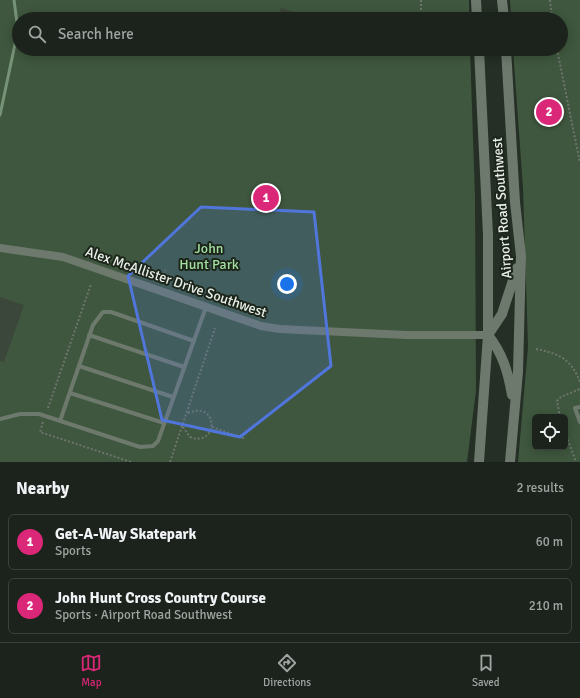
<!DOCTYPE html>
<meta charset="utf-8">
<style>
body{margin:0;font-family:Signika,sans-serif;background:#292f29;color:#f1f3f6}
.controls{position:absolute;right:12px;bottom:12px;display:grid;overflow:hidden;border-radius:6px;box-shadow:0 2px 10px #0003}
.controls button{width:36px;height:36px;display:grid;place-items:center;padding:0;border:0;border-bottom:1px solid #3a403b;background:#1c231c;color:#f1f3f6;font:20px sans-serif}
.you{position:absolute;left:287px;top:284px;width:14px;height:14px;margin:-10px;border:3px solid #fff;border-radius:50%;background:#1a73e8;box-shadow:0 0 0 6px #1a73e833}
.badge{display:grid;place-items:center;width:26px;height:26px;border-radius:50%;background:#db2777;color:#fff;font-size:13px;font-weight:700}
.pin{position:absolute;translate:-50% -50%;border:2px solid #fff;box-shadow:0 1px 4px #0006}
.list{margin:0;padding:0;list-style:none}
h2{display:flex;justify-content:space-between;align-items:center;height:52px;margin:0;padding:0 16px;font-size:17px}
h2 small{font-size:13px;font-weight:400;color:#a0a4a3}
.list li{display:grid;grid-template-columns:26px 1fr auto;gap:12px;align-items:center;box-sizing:border-box;height:56px;margin:0 8px 8px;padding:0 8px;border:1px solid #3a403b;border-radius:6px}
.list b{display:block;font-size:15px;white-space:nowrap}
.list p{margin:0;font-size:13px;white-space:nowrap;color:#a0a4a3}
.list em{font-size:13px;font-style:normal;color:#a0a4a3}
.icon{flex:none;width:22px;height:22px;fill:none;stroke:currentColor;stroke-width:2;stroke-linecap:round;stroke-linejoin:round}
.map{position:relative;flex:none;width:580px;height:462px;overflow:hidden}
.search{position:absolute;background:#1c231c;box-shadow:0 2px 10px #0003;left:12px;right:12px;top:12px;height:44px;display:flex;align-items:center;gap:10px;box-sizing:border-box;padding:0 14px;border-radius:22px;color:#a0a4a3;font-size:15px}
.sheet{height:180px;background:#1c231c}
nav{display:flex;justify-content:space-around;align-items:center;box-sizing:border-box;height:56px;border-top:1px solid #3a403b;background:#1c231c;font-size:11px;color:#a0a4a3}
nav a{display:grid;justify-items:center;gap:2px}
nav .on{color:#db2777}
.map>svg:first-child{display:block}
.green{fill:#3f573e;fill-rule:evenodd}
.lines{fill:none;stroke-linecap:round;stroke-linejoin:round}
.stream{stroke:#779377;stroke-width:3}
.building{fill:#3c473b}
.path{stroke:#6d756c;stroke-width:2;stroke-dasharray:2 2;stroke-linecap:butt}
.service{stroke:#6d796c;stroke-width:4}
.minor{stroke:#6d796c;stroke-width:8}
.tertiary{stroke:#6d796c;stroke-width:10}
.marked{fill:#5076dc;fill-opacity:0.2;stroke:#5076dc;stroke-width:3;stroke-linejoin:round}
.labels{text-anchor:middle;dominant-baseline:central;stroke-width:4;stroke-linejoin:round;paint-order:stroke}
.street-label{font-size:14px;fill:#e9efe8;stroke:#1c261b}
.park-label{font-size:14px;fill:#a4dfa2;stroke:#1c261b}
</style>
<div class="map">
<svg width="580" height="462" viewBox="0 0 580 462">
<rect width="100%" height="100%" fill="#252f25"/>
<path class="green" d="M0,0H469V19H19V49H470L475,197L476,390L467,462H0Z
M510,0H580V462H518L528,347L523,188L513,49H561V19H511ZM535,417H565V447H535Z"/>
<g class="lines">
<path class="stream" d="M0,115L18,30L14,0"/>
</g>
<path class="building" d="M281,8L302,14L301,19H278Z
M0,297L24,305L4,362L0,361Z"/>
<g class="lines">
<path class="path" d="M421,0V19
M550,0L552,19
M557,49L580,163
M161,282L165,270
M536,349C560,354 571,359 580,382
M48,408L91,284
M560,417L557,401L561,397L580,389
M43,422L40,432L131,462
M183,427L190,437C218,448 220,400 188,413
M212,427L246,439
M565,432L576,462
M170,462L215,328"/>
<path class="service" d="M89,335L184,367
M79,366L173,397
M70,393L164,423
M580,407L575,408L580,422
M0,419L20,414H39L140,447L153,446L158,441L206,307
M60,421L93,325L103,312H111L194,341"/>
<path class="minor" d="M0,248L63,257L261,326L280,329L406,335H488"/>
<path class="tertiary" d="M476,0L477,19
M502,0L504,19
M479,49L488,235V335L479,462
M506,49L515,202L521,256L518,372L510,462
M488,335L502,314L517,268
M488,335C503,354 508,372 512,395"/>
</g>
<path class="marked" d="M201,207L314,212L331,366L240,437L162,420L128,276Z"/>
<g class="labels">
<g class="street-label">
<text transform="translate(502 208) rotate(-94)">Airport Road Southwest</text>
<text transform="translate(176 282) rotate(19)">Alex McAllister Drive Southwest</text>
</g>
<g class="park-label">
<text x="209" y="248">John<tspan x="209" dy="16">Hunt Park</tspan></text>
</g>
</g>
</svg>
<div class="controls">
<button><svg class="icon" aria-label="locate" viewBox="0 0 24 24"><circle cx="12" cy="12" r="6"/><path d="M12 2v4M12 18v4M2 12h4M18 12h4"/></svg></button>
</div>
<div class="you"></div>
<div class="pin badge" style="left:266px;top:198px">1</div>
<div class="pin badge" style="left:549px;top:112px">2</div>
<div class="search"><svg class="icon" aria-label="search" viewBox="0 0 24 24"><circle cx="10" cy="10" r="6"/><path d="M15 15l6 6"/></svg>Search here</div>
</div>
<section class="sheet">
<h2>Nearby<small>2 results</small></h2>
<ul class="list">
<li><span class="badge">1</span><div><b>Get-A-Way Skatepark</b><p>Sports</p></div><em>60 m</em></li>
<li><span class="badge">2</span><div><b>John Hunt Cross Country Course</b><p>Sports · Airport Road Southwest</p></div><em>210 m</em></li>
</ul>
</section>
<nav>
<a class="on"><svg class="icon" aria-label="map" viewBox="0 0 24 24"><path d="M3 6l6-2 6 2 6-2v14l-6 2-6-2-6 2zM9 4v14M15 6v14"/></svg>Map</a>
<a><svg class="icon" aria-label="directions" viewBox="0 0 24 24"><path d="M12 3l9 9-9 9-9-9zM9 14v-3h6M13 9l2 2-2 2"/></svg>Directions</a>
<a><svg class="icon" aria-label="saved" viewBox="0 0 24 24"><path d="M7 4h10v16l-5-4-5 4z"/></svg>Saved</a>
</nav>
